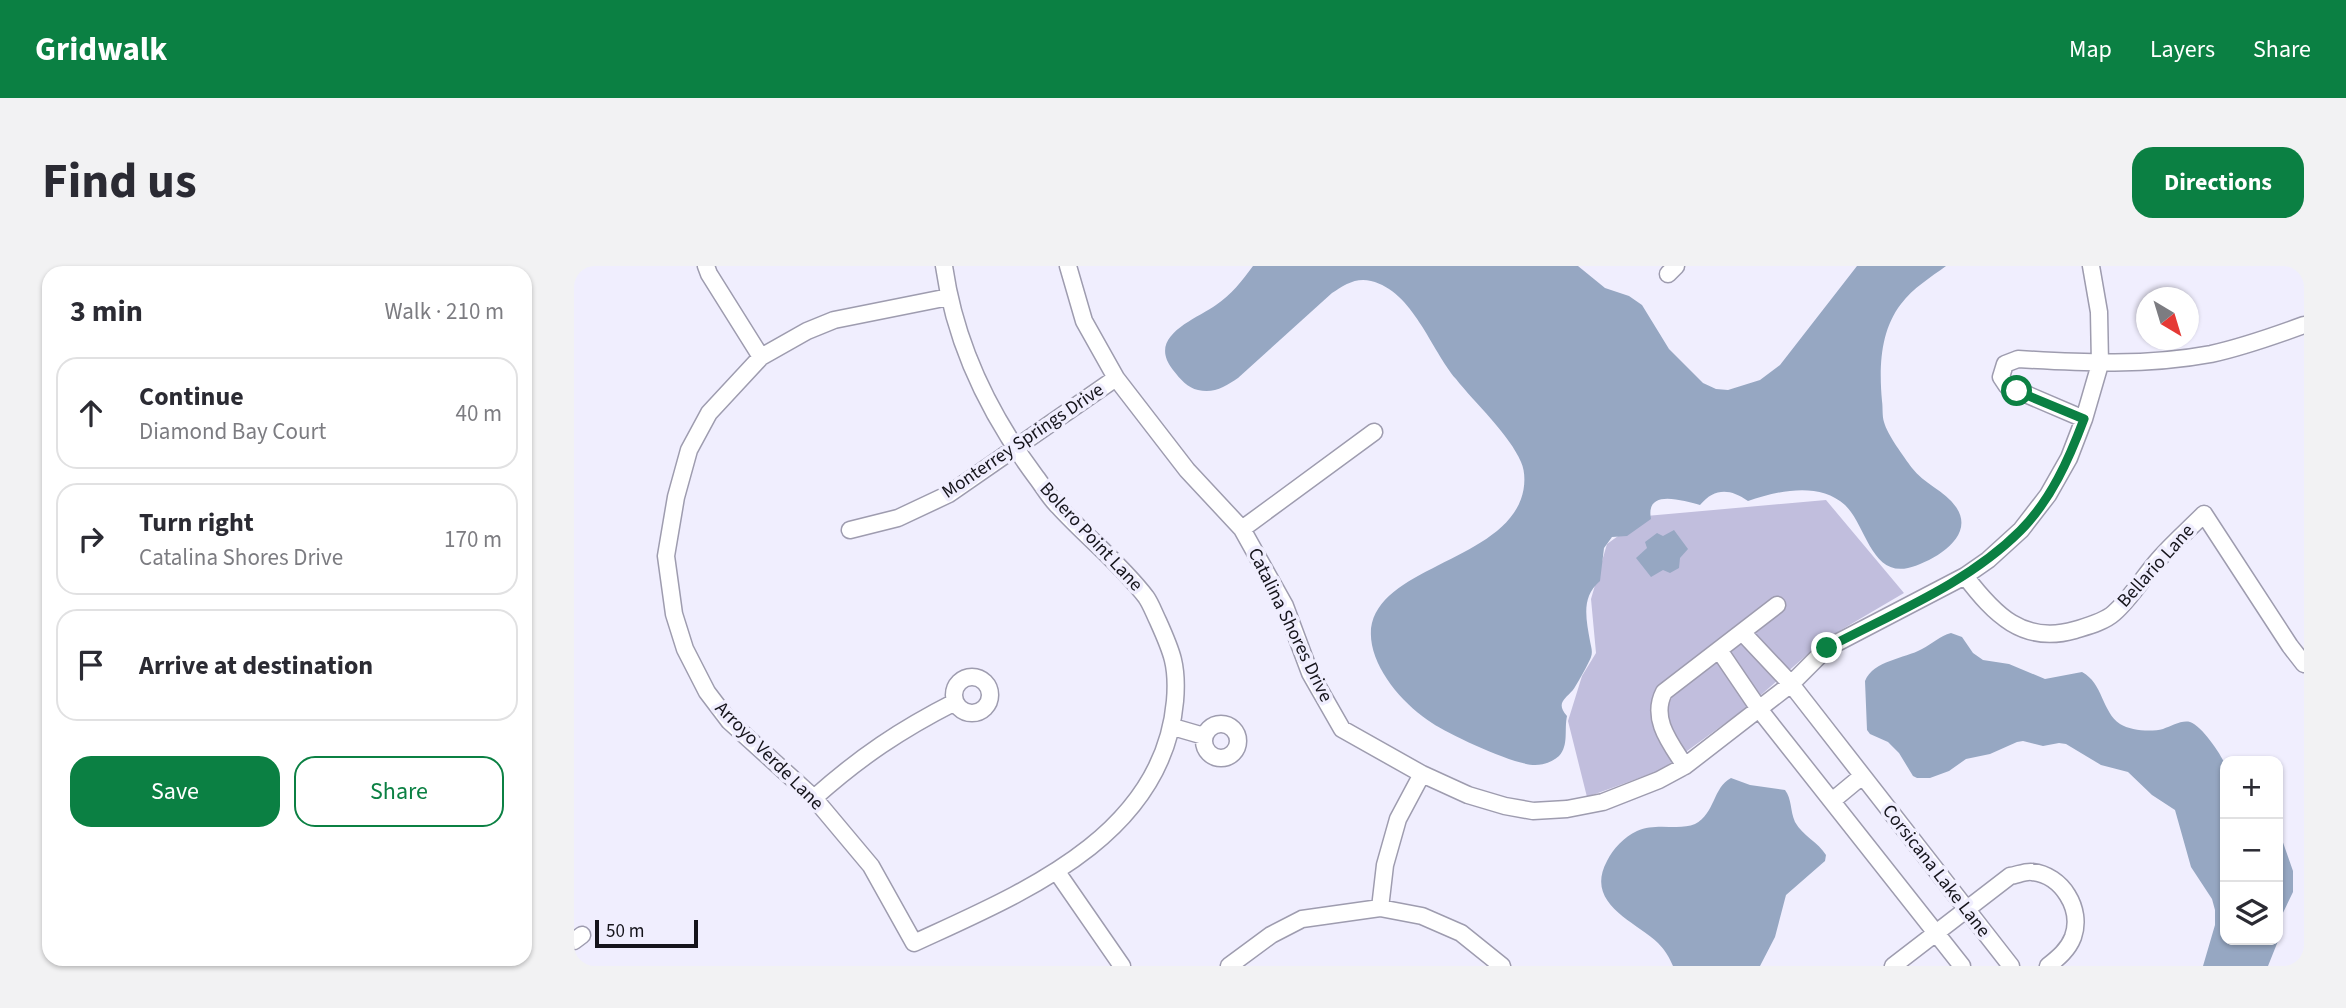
<!DOCTYPE html>
<meta charset="utf-8">
<style>
body{margin:0;font-family:"Source Sans 3",sans-serif;background:#f2f2f3;color:#2b2b33}
.controls{position:absolute;right:21px;bottom:21px;display:grid;overflow:hidden;border-radius:14px;box-shadow:0 2px 5px #0004}
.controls button{width:63px;height:63px;display:grid;place-items:center;padding:0;border:0;border-bottom:2px solid #e1e1e2;background:#fff;color:#2b2b33;font:35px sans-serif}
.compass{position:absolute;left:1562px;top:21px;width:63px;height:63px;border-radius:50%;background:#fff;box-shadow:0 2px 5px #0004;rotate:142deg}
.scale{position:absolute;left:21px;bottom:18px;width:103px;box-sizing:border-box;padding-left:7px;border:4px solid #15141b;border-top:0;font-size:19px;line-height:24px;white-space:nowrap;color:#15141b;-webkit-text-stroke:5px #f0eefe;paint-order:stroke}
.stop{position:absolute;width:21px;height:21px;margin:-16px;border:5px solid #0b8043;border-radius:50%;background:#fff}
.stop.end{background:#0b8043;border-color:#fff;box-shadow:0 2px 7px #0008}
.list{margin:0;padding:0;list-style:none}
h2{display:flex;justify-content:space-between;align-items:center;height:91px;margin:0;padding:0 28px;font-size:30px}
h2 small{font-size:23px;font-weight:400;color:#7c7c81}
.list li{display:grid;grid-template-columns:46px 1fr auto;gap:21px;align-items:center;box-sizing:border-box;height:112px;margin:0 14px 14px;padding:0 14px;border:2px solid #e1e1e2;border-radius:21px}
.list b{display:block;font-size:26px;white-space:nowrap}
.list p{margin:0;font-size:23px;white-space:nowrap;color:#7c7c81}
.list em{font-size:23px;font-style:normal;color:#7c7c81}
.actions{display:flex;gap:14px;padding:21px 28px}
.actions a{flex:1;padding:16px 0;border:2px solid #0b8043;border-radius:21px;text-align:center;font-size:24px;color:#0b8043}
.actions .main{background:#0b8043;color:#fff}
.icon{flex:none;width:38px;height:38px;fill:none;stroke:currentColor;stroke-width:2;stroke-linecap:round;stroke-linejoin:round}
.map{position:relative;flex:none;width:1730px;height:700px;overflow:hidden;border-radius:21px}
header{display:flex;align-items:center;gap:42px;box-sizing:border-box;height:98px;padding:0 35px;background:#0b8043;color:#fff}
header strong{font-size:33px}
nav{display:flex;gap:38px;margin-inline-start:auto;font-size:24px}
.intro{display:flex;align-items:center;justify-content:space-between;box-sizing:border-box;height:168px;padding:0 42px}
h1{margin:0;font-size:49px}
.button{padding:18px 32px;border-radius:21px;background:#0b8043;color:#fff;font-size:24px;font-weight:700}
main{display:flex;gap:42px;padding:0 42px}
aside{flex:1;background:#fff;border-radius:21px;box-shadow:0 2px 5px #0004}
.map>svg:first-child{display:block}
.green{fill:#c1bedd}
.water{fill:#96a7c2}
.lines{fill:none;stroke-linecap:round;stroke-linejoin:round}
.minor-casing{stroke:#9e9caf;stroke-width:19}
.minor{stroke:#fff;stroke-width:16}
.route{stroke:#0b8043;stroke-width:9}
.labels{text-anchor:middle;dominant-baseline:central;stroke-width:7;stroke-linejoin:round;paint-order:stroke}
.street-label{font-size:19px;fill:#15141b;stroke:#f0eefe}
</style>
<header>
<strong>Gridwalk</strong>
<nav><a>Map</a><a>Layers</a><a>Share</a></nav>
</header>
<div class="intro"><h1>Find us</h1><a class="button">Directions</a></div>
<main>
<aside>
<h2>3 min<small>Walk · 210 m</small></h2>
<ul class="list">
<li><svg class="icon" aria-label="ahead" viewBox="0 0 24 24"><path d="M12 20V5M6 11l6-6 6 6"/></svg><div><b>Continue</b><p>Diamond Bay Court</p></div><em>40 m</em></li>
<li><svg class="icon" aria-label="right" viewBox="0 0 24 24"><path d="M7 20v-9h11M14 6l5 5-5 5"/></svg><div><b>Turn right</b><p>Catalina Shores Drive</p></div><em>170 m</em></li>
<li><svg class="icon" aria-label="arrive" viewBox="0 0 24 24"><path d="M6 21V4h12l-3 4 3 4H6"/></svg><div><b>Arrive at destination</b></div></li>
</ul>
<div class="actions"><a class="main">Save</a><a>Share</a></div>
</aside>
<div class="map">
<svg width="1730" height="700" viewBox="0 0 1730 700">
<rect width="100%" height="100%" fill="#f0eefe"/>
<path class="green" d="M1252,234L1330,327L1250,374L1172,442L1087,504L1013,531L994,455L1008,410L1022,387L1017,333L1033,278L1072,250Z"/>
<path class="water" d="M679,0H1004L1031,22L1055,30L1068,39L1095,83L1129,117L1142,123L1154,124L1186,114L1206,99L1283,0H1372C1357,11 1339,22 1327,38C1306,65 1305,102 1308,135C1309,141 1308,150 1310,156C1313,168 1330,191 1338,202C1349,217 1371,225 1382,241C1403,271 1358,296 1334,302C1297,310 1292,259 1271,239C1245,215 1203,225 1174,235C1156,222 1140,222 1126,239C1109,235 1071,222 1077,253L1053,270L1038,271L1030,282L1026,315C1007,331 1012,352 1016,375C1017,381 1019,385 1017,391C1016,395 1001,422 999,424C990,434 982,437 993,450C990,464 995,479 985,490C978,496 970,499 961,499C940,499 876,469 858,457C833,441 804,410 798,379C783,303 923,300 947,233C951,222 952,207 947,196C936,169 900,136 882,113C857,84 839,25 797,15C782,11 770,19 758,27L664,112C652,120 640,128 624,124C614,122 606,113 599,104C572,70 621,54 642,39C657,29 668,15 679,0Z
M1100,264L1114,283L1106,292L1105,302L1096,307L1089,304L1077,311L1062,292L1073,282L1071,276L1083,267L1089,270Z
M1377,367L1388,371L1399,387L1409,394L1435,398L1471,413L1508,406C1529,417 1528,446 1546,458C1557,465 1578,466 1589,463C1598,460 1607,454 1616,456C1628,460 1646,487 1651,498V674H1704V562L1719,605V626L1706,653L1704,675L1694,700H1629L1641,659V644L1638,633L1617,601L1601,544L1578,529L1554,506L1527,499L1492,478L1485,477L1469,480L1449,475L1443,476L1416,488L1392,493L1375,505L1356,512H1343L1339,510L1325,487L1314,476L1296,468L1293,464L1291,415C1300,394 1330,393 1348,383C1358,378 1366,370 1377,367Z
M1157,512L1176,519L1211,524C1218,533 1216,545 1221,556C1229,570 1244,576 1252,589L1251,595L1212,629L1201,671L1186,700H1099C1095,691 1091,684 1084,677C1061,655 1010,638 1033,595C1039,583 1050,571 1063,565C1083,556 1105,565 1121,558C1141,548 1139,521 1157,512Z"/>
<g class="lines">
<g class="minor-casing">
<path id="minor" d="M132,0L135,8L187,91
M370,0C381,78 415,148 462,211C469,220 475,231 484,240C512,271 546,297 572,331C577,338 580,347 584,355C598,386 604,400 601,435C589,571 448,627 340,677L297,600L271,569L240,532L155,455L133,426L111,383L100,348L92,290L102,231L115,184L135,147L187,91L233,65L260,54L375,31
M494,0L510,55L542,112L613,204L668,263L711,340L736,407L768,463L848,508L894,529L931,540L959,545L993,543L1029,536L1085,514L1111,500L1217,418L1253,382L1391,310L1414,294L1447,264L1474,229L1495,192L1510,153L1526,98L1525,46L1517,0
M1094,8L1102,0
M1510,153L1433,120L1427,111L1431,98L1444,93C1508,97 1573,100 1637,88C1669,81 1700,70 1730,59
M668,263L800,166
M276,264L324,252L375,228L542,112
M1391,310C1420,348 1449,379 1501,364C1514,360 1530,356 1540,347C1558,331 1569,311 1585,293C1599,277 1615,263 1630,248L1716,380L1730,398
M1168,366L1217,418L1437,700
M1145,384L1185,443L1388,700
M380 429a18 18 0 1 1 36 0a18 18 0 1 1-36 0Z
M630 475a17 17 0 1 1 34 0a17 17 0 1 1-34 0Z
M599,461L630,470
M1111,500C1097,478 1076,453 1090,426L1203,339
M240,532C286,491 326,464 381,436
M1258,535L1287,511
M483,606L548,700
M806,642L811,599L824,553L848,508
M0,675L8,669
M655,700L697,669L728,653L806,642L848,650L887,667L928,700
M1319,700L1436,610C1443,609 1452,605 1458,606C1488,609 1509,643 1499,671C1494,684 1484,692 1474,700"/>
</g>
<use href="#minor" class="minor"/>
</g>
<g class="lines">
<path class="route" d="M1253,382C1319,347 1393,318 1446,265C1477,234 1495,193 1510,153L1443,125"/>
</g>
<g class="labels">
<g class="street-label">
<text transform="translate(449 175) rotate(-34)">Monterrey Springs Drive</text>
<text transform="translate(517 271) rotate(47)">Bolero Point Lane</text>
<text transform="translate(1582 300) rotate(-48)">Bellario Lane</text>
<text transform="translate(716 359) rotate(64)">Catalina Shores Drive</text>
<text transform="translate(195 490) rotate(45)">Arroyo Verde Lane</text>
<text transform="translate(1362 605) rotate(52)">Corsicana Lake Lane</text>
</g>
</g>
</svg>
<div class="controls">
<button>+</button>
<button>−</button>
<button><svg class="icon" aria-label="layers" viewBox="0 0 24 24"><path d="M12 4l9 5-9 5-9-5zM3 14l9 5 9-5"/></svg></button>
</div>
<svg class="compass" viewBox="-18 -18 36 36"><path d="M0-13l5 13h-10z" fill="#e53935"/><path d="M0 13l5-13h-10z" fill="#7c7c81"/></svg>
<div class="scale">50 m</div>
<div class="stop" style="left:1443px;top:125px"></div>
<div class="stop end" style="left:1253px;top:382px"></div>
</div>
</main>
